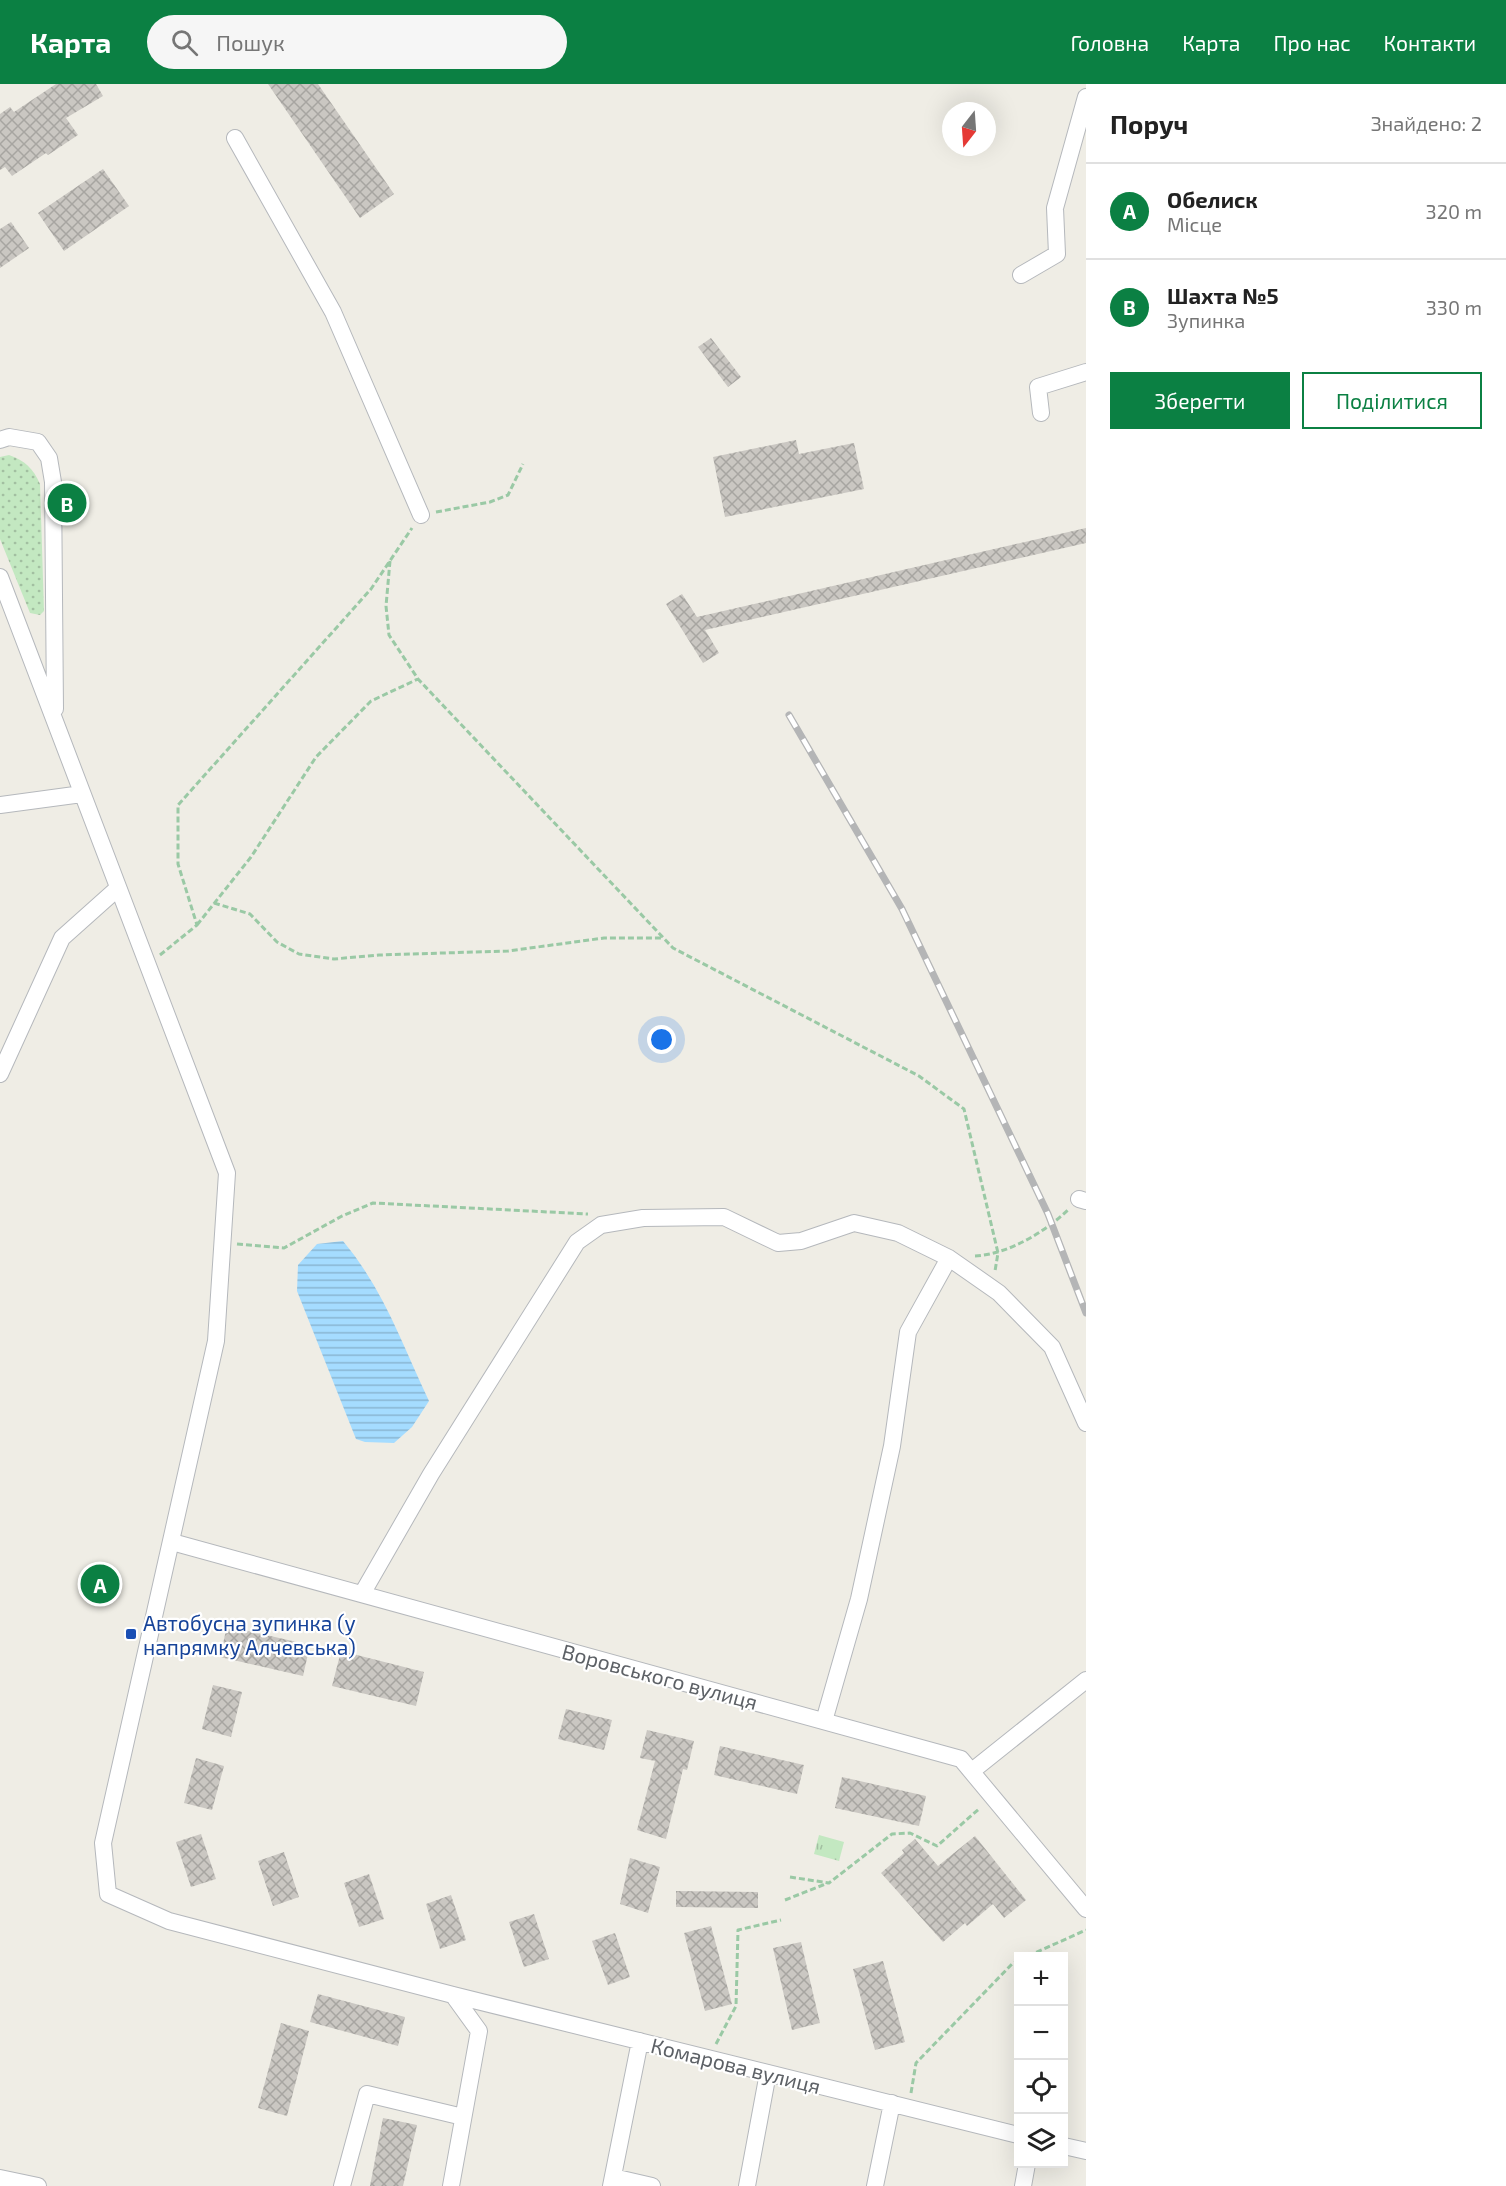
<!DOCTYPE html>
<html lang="uk">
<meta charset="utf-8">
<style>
body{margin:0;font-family:"Exo 2",sans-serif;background:#f6f6f6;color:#222}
.controls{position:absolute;right:18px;bottom:18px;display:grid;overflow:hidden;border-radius:0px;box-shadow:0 6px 24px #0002}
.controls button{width:54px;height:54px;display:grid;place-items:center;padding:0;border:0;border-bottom:2px solid #e0e0e0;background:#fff;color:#222;font:30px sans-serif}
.compass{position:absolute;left:942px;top:18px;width:54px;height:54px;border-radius:50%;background:#fff;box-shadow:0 6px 24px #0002;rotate:197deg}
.you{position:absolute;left:662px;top:956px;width:21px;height:21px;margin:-15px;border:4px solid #fff;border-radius:50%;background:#1a73e8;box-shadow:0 0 0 9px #1a73e833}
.badge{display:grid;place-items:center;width:39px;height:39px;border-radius:50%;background:#0b8043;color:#fff;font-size:20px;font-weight:700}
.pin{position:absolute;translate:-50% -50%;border:3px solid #fff;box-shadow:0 2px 6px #0006}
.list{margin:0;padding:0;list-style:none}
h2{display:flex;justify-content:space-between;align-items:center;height:78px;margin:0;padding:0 24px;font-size:26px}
h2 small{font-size:20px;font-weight:400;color:#767676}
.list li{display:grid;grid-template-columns:39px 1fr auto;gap:18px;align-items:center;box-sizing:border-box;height:96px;padding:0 24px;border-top:2px solid #e0e0e0}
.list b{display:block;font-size:22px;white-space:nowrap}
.list p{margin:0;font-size:20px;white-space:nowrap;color:#767676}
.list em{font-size:20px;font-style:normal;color:#767676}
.actions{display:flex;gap:12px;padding:18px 24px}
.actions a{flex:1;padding:14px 0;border:2px solid #0b8043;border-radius:0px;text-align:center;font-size:21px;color:#0b8043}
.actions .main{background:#0b8043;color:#fff}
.icon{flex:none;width:33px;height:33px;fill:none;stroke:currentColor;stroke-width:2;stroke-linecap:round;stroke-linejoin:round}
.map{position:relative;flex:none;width:1086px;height:2102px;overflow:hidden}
header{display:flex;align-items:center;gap:36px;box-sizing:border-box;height:84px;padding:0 30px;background:#0b8043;color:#fff}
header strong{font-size:28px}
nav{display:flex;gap:33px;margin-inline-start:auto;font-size:21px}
.search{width:420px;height:54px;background:#f6f6f6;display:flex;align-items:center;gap:15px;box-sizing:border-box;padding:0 21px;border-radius:33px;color:#767676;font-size:22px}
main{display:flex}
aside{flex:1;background:#fff}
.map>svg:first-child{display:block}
.grass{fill:url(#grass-dots)}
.park{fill:url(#park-tufts)}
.water{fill:url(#water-rules)}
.building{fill:url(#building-cross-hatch)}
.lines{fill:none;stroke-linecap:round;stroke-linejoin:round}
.minor-casing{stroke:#b5b8bc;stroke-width:18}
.path{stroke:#9ac9a5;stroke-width:3;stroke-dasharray:6 3;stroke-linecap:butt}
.minor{stroke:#fff;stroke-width:16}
.rail-casing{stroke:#b4b5b6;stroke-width:7}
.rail{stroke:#fff;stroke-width:4.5;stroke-dasharray:14;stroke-linecap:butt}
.transit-dot{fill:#1a4fb4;stroke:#fff;stroke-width:2}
.labels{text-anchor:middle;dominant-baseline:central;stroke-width:4.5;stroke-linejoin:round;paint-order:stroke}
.transit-label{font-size:21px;fill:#164399;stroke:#fff;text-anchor:start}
.street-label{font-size:21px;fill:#5d6166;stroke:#fff}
</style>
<header>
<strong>Карта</strong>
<div class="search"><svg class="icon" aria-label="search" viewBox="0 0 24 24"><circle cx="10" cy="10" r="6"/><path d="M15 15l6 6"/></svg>Пошук</div>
<nav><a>Головна</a><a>Карта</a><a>Про нас</a><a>Контакти</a></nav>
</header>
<main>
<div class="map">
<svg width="1086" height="2102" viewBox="0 0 1086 2102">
<defs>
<pattern id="grass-dots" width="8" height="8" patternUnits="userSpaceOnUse" patternTransform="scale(1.5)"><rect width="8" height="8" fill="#c3e8c1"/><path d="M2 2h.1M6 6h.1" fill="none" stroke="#a2bfa1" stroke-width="1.8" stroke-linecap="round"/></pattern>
<pattern id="park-tufts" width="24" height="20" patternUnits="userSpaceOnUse" patternTransform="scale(1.5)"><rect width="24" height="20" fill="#c3e8c1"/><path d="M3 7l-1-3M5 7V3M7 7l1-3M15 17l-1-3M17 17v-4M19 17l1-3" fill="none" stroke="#a2bfa1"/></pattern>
<pattern id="water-rules" width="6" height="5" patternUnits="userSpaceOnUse" patternTransform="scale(1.5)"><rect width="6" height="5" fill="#a5dcff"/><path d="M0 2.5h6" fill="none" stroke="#8ab6d2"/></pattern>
<pattern id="building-cross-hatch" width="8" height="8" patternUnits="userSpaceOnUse" patternTransform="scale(1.5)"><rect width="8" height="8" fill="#cac7c2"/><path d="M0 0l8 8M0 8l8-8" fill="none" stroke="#a7a5a1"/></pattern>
</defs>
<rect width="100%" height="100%" fill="#efede5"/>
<path class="grass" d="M9,371C25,377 33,384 40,400L44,527L40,531L30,529L0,455V373Z"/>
<path class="park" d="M819,1751L844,1758L839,1777L814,1770Z"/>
<path class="water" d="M343,1157C384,1206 402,1260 429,1317L412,1343L394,1359L365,1358L356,1355L297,1207L298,1181L317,1160Z"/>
<path class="building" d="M56,0H96L103,12L66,34L78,51L48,71L46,69L12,92L5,83L0,86V30L10,23L14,28Z
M268,0H318L394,110L360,134Z
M103,85L129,122L64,167L38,129Z
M11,138L29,164L0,184V145Z
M711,254L741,293L728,303L698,263Z
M796,356L799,370L854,359L864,405L725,433L713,373Z
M1086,444V459L705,546L719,569L703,579L666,520L682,510L697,533Z
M227,1542L310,1561L303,1592L220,1573Z
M341,1567L424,1588L416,1622L332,1602Z
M213,1601L242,1608L231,1653L202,1645Z
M566,1625L612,1636L604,1666L558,1655Z
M647,1646L694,1657L687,1686L683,1685L666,1755L637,1746L655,1677L640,1674Z
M720,1662L804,1681L797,1710L714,1691Z
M196,1674L224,1682L212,1726L184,1719Z
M842,1693L926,1712L919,1742L835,1724Z
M201,1750L216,1795L191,1803L176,1758Z
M975,1752L1026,1816L1004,1834L993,1820L967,1842L965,1839L943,1858L881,1789L904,1769L902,1766L915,1755L938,1782Z
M284,1768L299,1813L273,1822L258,1777Z
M630,1774L660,1783L648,1829L620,1820Z
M369,1790L384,1835L359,1843L344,1799Z
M676,1807L758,1808V1824L676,1823Z
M451,1811L466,1856L440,1865L426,1820Z
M534,1830L549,1875L524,1883L509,1838Z
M711,1842L732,1920L705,1927L684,1849Z
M615,1849L630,1893L608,1901L592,1857Z
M801,1858L820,1939L792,1946L773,1864Z
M883,1877L905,1958L875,1966L853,1885Z
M318,1910L405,1933L398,1962L310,1938Z
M281,1939L309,1947L287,2032L258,2024Z
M383,2034L417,2041L403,2102H370Z"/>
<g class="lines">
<g class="minor-casing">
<path id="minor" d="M235,54L333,228L421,431
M1021,191L1057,170L1055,124L1086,13
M1041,329L1038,303L1086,288
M0,356L9,353L38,358L49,374L53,398L55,625
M0,493L227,1089L216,1257L103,1759L108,1810L169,1837L453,1911L1018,2051
M0,721L82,710
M0,990L62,854L118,804
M1079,1115L1086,1117
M172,1458L961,1675L1086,1825
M362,1510L431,1390L577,1158L601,1141L643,1134L724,1133L778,1159L801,1157L854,1139L898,1149L949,1174L999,1209L1052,1263L1086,1339
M824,1637L859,1515L892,1362L908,1248L949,1174
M972,1687L1086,1596
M1064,2062L1086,2067
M613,2093L652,2102
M0,2094L38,2102
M342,2102L367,2010L463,2033
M451,2102L479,1947L453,1911
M611,2102L640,1957
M747,2102L768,1989
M875,2102L892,2019
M1023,2102L1027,2080"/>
</g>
<path class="path" d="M436,428L490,418L508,411L523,380
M390,477L386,522L389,551L418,595L673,864L919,992L964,1025L998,1169L995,1187
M214,819L250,830L277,858L299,870L334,875L379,871L508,867L604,854H663
M197,841L251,773L316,673L371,617L418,595
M160,871L197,841L178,780V721L371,505L412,444
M237,1160L284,1164L342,1132L373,1119L588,1130
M975,1172C1009,1170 1045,1148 1069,1125
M790,1793L829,1799L892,1750L910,1749L937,1762L980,1724
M785,1816L828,1799
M1028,1872L1086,1846
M716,1960L736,1922L738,1846L781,1836
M911,2009L916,1979L1013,1879L1018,1877"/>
<use href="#minor" class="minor"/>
<g class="rail-casing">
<path id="rail" d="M789,631L902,825L1048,1130L1086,1229"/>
</g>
<use href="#rail" class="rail"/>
</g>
<rect class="transit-dot" x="125" y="1544" width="12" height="12" rx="3"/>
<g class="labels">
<g class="transit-label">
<text x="143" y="1538">Автобусна зупинка (у<tspan x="143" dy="24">напрямку Алчевська)</tspan></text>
</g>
<g class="street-label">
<text transform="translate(660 1592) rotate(15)">Воровського вулиця</text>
<text transform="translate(736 1981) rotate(14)">Комарова вулиця</text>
</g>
</g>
</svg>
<div class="controls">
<button>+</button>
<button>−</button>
<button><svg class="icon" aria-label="locate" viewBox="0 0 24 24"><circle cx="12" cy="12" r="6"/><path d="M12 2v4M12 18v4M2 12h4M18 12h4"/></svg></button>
<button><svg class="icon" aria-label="layers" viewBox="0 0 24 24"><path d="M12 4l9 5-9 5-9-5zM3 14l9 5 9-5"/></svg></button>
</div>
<svg class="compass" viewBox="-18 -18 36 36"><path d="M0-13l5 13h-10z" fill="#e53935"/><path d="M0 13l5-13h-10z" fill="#767676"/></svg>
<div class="you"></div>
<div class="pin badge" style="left:100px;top:1500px">A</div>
<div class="pin badge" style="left:67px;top:419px">B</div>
</div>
<aside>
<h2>Поруч<small>Знайдено: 2</small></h2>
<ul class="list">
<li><span class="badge">A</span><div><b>Обелиск</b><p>Місце</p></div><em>320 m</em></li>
<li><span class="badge">B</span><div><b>Шахта №5</b><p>Зупинка</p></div><em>330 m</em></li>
</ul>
<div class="actions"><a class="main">Зберегти</a><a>Поділитися</a></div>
</aside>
</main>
